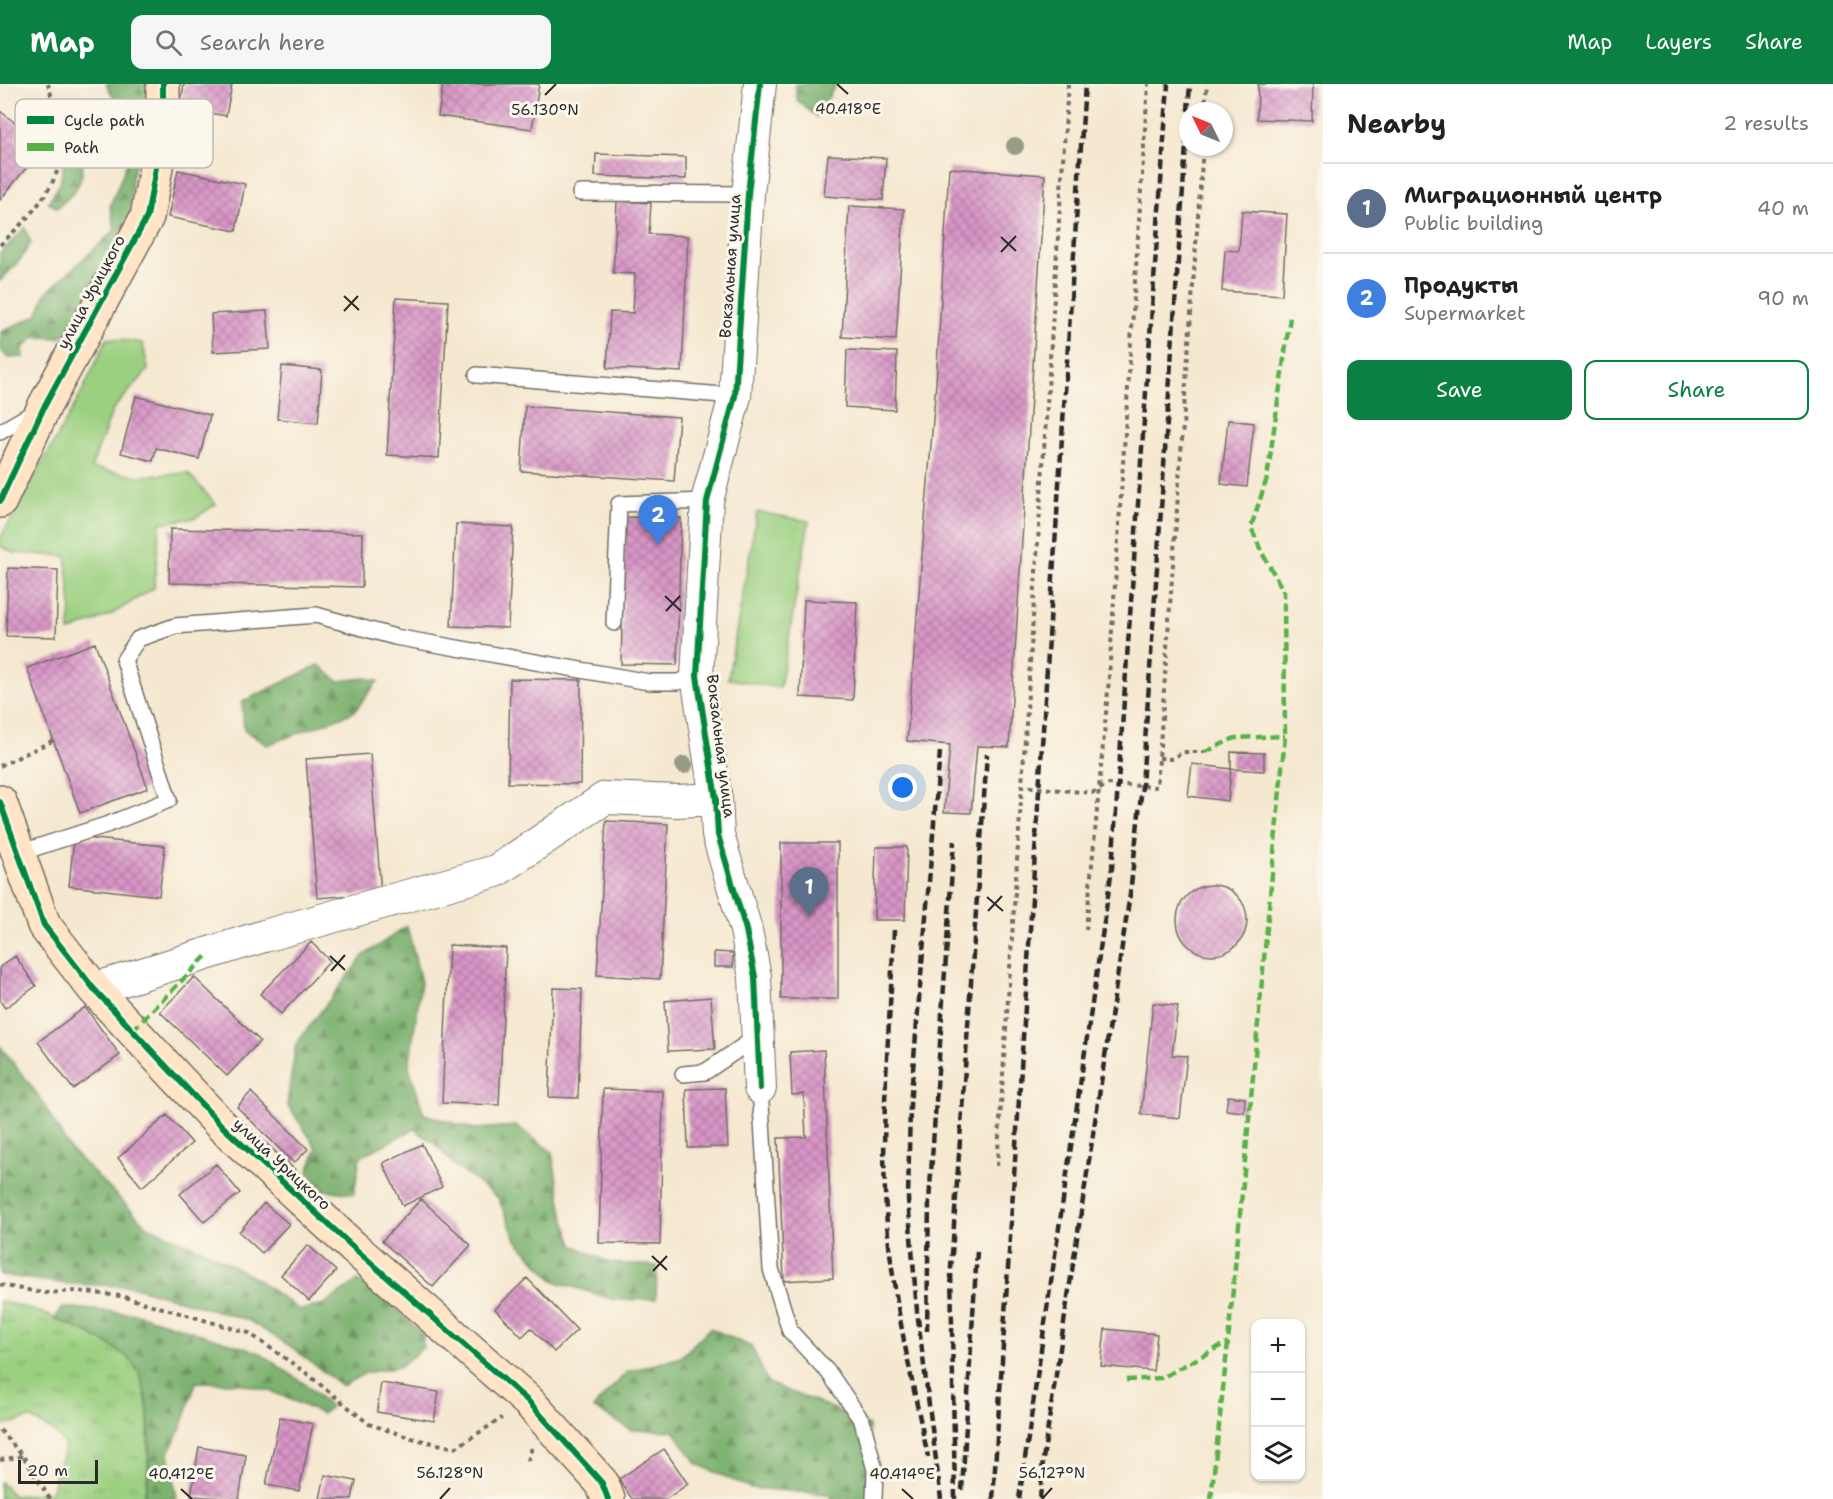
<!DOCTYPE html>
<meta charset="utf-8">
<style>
body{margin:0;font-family:"Shantell Sans",sans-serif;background:#f6f6f6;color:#202124}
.controls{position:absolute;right:18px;bottom:18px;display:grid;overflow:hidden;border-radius:12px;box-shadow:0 2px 4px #0004}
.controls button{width:54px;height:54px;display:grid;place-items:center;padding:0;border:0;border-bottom:2px solid #e0e0e0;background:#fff;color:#202124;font:30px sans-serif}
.compass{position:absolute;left:1179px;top:18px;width:54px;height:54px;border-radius:50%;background:#fff;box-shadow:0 2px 4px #0004;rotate:313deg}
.scale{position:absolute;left:18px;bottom:15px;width:80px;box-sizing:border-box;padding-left:6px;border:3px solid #2b2b2b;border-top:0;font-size:16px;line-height:21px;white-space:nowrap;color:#2b2b2b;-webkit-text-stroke:4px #fbf7ec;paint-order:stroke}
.you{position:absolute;left:903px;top:704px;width:21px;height:21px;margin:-15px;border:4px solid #fff;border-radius:50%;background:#1a73e8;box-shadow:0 0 0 9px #1a73e833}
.badge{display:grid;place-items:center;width:39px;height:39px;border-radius:50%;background:#0b8043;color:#fff;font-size:20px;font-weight:700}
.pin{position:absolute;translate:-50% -50px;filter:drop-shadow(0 2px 3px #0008)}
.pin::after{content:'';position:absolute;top:32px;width:21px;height:18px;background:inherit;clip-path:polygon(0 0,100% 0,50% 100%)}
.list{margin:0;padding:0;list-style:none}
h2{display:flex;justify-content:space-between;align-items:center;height:78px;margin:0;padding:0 24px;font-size:26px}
h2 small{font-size:20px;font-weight:400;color:#757577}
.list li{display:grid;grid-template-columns:39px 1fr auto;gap:18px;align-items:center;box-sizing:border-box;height:90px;padding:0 24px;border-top:2px solid #e0e0e0}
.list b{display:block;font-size:22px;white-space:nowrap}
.list p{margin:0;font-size:20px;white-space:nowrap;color:#757577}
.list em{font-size:20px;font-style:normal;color:#757577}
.actions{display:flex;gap:12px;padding:18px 24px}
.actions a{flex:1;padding:14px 0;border:2px solid #0b8043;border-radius:12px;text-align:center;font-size:21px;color:#0b8043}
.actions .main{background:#0b8043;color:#fff}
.icon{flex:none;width:33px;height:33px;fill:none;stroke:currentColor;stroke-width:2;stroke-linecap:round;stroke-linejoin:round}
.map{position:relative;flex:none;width:1323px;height:1415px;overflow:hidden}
header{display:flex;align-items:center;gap:36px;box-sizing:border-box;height:84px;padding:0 30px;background:#0b8043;color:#fff}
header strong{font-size:28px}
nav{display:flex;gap:33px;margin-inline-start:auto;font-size:21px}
.search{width:420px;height:54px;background:#f6f6f6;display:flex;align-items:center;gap:15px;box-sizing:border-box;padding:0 21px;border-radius:12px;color:#757577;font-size:22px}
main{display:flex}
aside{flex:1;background:#fff}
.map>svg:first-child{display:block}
.grass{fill:url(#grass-tufts);stroke:#647e56;stroke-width:1.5}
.forest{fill:url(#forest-firs);stroke:#546e4d;stroke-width:1.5}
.garden{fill:#9cd081;stroke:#647e56;stroke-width:1.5}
.building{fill:url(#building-cross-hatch)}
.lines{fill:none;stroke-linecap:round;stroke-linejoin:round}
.lane-casing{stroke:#726d65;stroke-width:18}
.street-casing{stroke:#726d65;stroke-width:34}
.secondary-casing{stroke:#726d65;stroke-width:36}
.path{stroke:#726d65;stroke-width:4;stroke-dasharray:4.5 4.5;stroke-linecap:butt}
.lane{stroke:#fff;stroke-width:15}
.street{stroke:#fff;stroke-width:32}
.secondary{stroke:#ffe4c6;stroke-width:33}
.rail{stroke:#2b2b2b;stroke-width:4.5;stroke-dasharray:9 4.5;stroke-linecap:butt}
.quiet{stroke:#56b246;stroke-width:4.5;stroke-dasharray:9 4.5;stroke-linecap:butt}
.cycleway-casing{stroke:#fbf7ec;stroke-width:10}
.cycleway{stroke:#00873e;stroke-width:6}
.tree{fill:#999c84}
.ticks{fill:none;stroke:#2b2b2b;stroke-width:2}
.labels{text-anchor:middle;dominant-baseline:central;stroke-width:6;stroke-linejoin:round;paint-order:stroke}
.street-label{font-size:16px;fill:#2b2b2b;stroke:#fbf7ec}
.key{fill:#fbf7ec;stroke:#bdbab2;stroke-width:1.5}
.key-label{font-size:16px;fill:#2b2b2b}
.ticks-label{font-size:15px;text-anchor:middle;fill:#2b2b2b;stroke:#fbf7ec;stroke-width:6;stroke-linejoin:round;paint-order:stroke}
</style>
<header>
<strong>Map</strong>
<div class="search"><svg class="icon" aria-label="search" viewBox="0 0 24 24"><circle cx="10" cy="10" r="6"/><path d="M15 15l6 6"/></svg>Search here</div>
<nav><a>Map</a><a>Layers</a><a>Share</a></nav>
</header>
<main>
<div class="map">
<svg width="1323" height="1415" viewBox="0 0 1323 1415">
<defs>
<pattern id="grass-tufts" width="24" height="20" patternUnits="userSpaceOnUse" patternTransform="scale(1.5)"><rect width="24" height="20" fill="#9cd081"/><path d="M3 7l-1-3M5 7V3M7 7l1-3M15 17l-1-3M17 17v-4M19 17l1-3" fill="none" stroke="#7fa96a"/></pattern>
<pattern id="forest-firs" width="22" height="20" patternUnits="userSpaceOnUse" patternTransform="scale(1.5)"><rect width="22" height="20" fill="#7db26f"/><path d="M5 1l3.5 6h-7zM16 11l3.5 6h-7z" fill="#67915b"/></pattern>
<pattern id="building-cross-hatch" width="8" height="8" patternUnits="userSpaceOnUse" patternTransform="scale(1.5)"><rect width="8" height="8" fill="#d996c7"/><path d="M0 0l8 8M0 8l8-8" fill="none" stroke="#b07ba2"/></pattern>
</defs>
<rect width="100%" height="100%" fill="#fbf7ec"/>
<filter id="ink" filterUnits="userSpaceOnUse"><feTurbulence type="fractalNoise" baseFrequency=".0167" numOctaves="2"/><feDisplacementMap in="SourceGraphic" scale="12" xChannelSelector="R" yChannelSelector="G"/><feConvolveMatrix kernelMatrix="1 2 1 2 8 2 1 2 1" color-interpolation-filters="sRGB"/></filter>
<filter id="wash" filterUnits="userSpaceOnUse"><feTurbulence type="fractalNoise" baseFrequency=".008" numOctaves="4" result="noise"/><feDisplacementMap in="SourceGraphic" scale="24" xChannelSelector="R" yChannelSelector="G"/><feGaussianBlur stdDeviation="1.35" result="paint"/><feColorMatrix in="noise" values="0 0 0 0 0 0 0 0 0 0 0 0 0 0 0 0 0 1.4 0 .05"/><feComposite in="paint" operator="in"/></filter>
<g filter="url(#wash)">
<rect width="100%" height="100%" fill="#f5e8d0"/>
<path class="grass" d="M0,1217C38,1226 102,1248 130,1276C149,1296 149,1335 148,1360C148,1379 149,1397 143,1415H0V1398L14,1412L51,1408L65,1361L53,1347L30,1334L5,1341L0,1337Z"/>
<path class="forest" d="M106,0H148L147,39L132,93L129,143L73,240L60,254L35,253L23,264L24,273L8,274L0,265L1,248L37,231L46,209L115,146L110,122L128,77L116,17Z
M795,0H836L817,33L797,16Z
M67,61L81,66C86,95 79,106 57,124L48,118L60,100Z
M25,144L31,159L20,176L0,197V169Z
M319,581L338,597L366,594L378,597L354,628L267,661L244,646L242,618Z
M407,842L421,898L409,983L424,1030L474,1045L517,1042L552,1068L563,1130L573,1161L610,1179L657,1182L656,1215L615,1216L554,1197L516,1156L498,1114L456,1083L434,1059L414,1045L360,1073L354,1110L324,1106L308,1088L317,1064L287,1020L296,960L363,872Z
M0,962L38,1011L69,1064L147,1142L208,1168L256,1195L300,1226L325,1220L357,1197L382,1211L423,1251V1264L399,1283L365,1289L342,1302L290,1262L248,1236L131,1202L67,1200L0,1191Z
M62,1223L137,1230L258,1268L305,1300L331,1323L322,1330L273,1308L239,1299L196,1298L183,1339L169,1369L177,1415H143C153,1385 154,1298 129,1275C108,1257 81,1245 55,1235Z
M710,1244L752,1263L768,1299L827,1322L869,1342L875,1415H831L829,1410L750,1404L697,1380L674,1347L631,1346L593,1324L627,1288L681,1273Z"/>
<path class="garden" d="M107,254L143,259L148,286L113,325L91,384L139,392L188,389L216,420L195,434L160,439L154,504L112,530L69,548L71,522L66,472L14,469L0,462V455L82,308Z
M757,428L809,437L780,604L728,595Z"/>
<g id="blocks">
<path class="building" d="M184,0H232L226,32L180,24Z
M443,0H539L532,45L438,32Z
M1258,0H1313L1312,37L1257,35Z
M0,27L23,45L15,55L36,72L0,116Z
M596,70L686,73V95L595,92Z
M828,71L886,74L883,116L824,112Z
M949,84L1045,91L1009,663L977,662L971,729L944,728L950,661L907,657L936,299Z
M178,86L245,100L236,147L168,133Z
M617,117L651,119L649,150L688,152L682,288L607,284L610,228L633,229L635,190L613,189Z
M849,122L904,125L896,256L842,253Z
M1242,127L1287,130L1282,211L1222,207L1225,166L1239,167Z
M396,214L448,217L439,374L387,371Z
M267,227L270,265L213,268L211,230Z
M847,266L897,268L895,326L845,323Z
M282,282L322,286L318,339L277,335Z
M136,312L210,331L199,375L156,364L153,377L121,369Z
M525,322L679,333L674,397L521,387Z
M1228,336L1254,339L1247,403L1221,400Z
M625,433L681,434L677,581L621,580Z
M456,440L513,443L508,544L451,542Z
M170,445L363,449L362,503L169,499Z
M8,484L58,486L56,553L6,552Z
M804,516L857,518L853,616L800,613Z
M95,559L148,704L80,729L27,584Z
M510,595L581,596L580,700L508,699Z
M1231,668L1264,669V687L1231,685Z
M370,670L381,809L317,814L306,675Z
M1192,680L1231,685L1228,717L1188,712Z
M606,737L668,740L660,895L597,891Z
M74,753L165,762L159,812L69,802Z
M781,759H838V915H781Z
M876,763H907L905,836H874Z
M1177 836a35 35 0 1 1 70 0a35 35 0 1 1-70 0Z
M311,858L330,877L281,930L260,910Z
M449,861L506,864L499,1021L442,1019Z
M714,868L733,869V883H714Z
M15,872L36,902L5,924L0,917V883Z
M194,893L260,957L227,992L160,928Z
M553,904L582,905L578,1014L549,1013Z
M711,913L715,965L668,967L665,917Z
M1153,919L1178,922L1172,971L1187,972L1180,1034L1141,1030Z
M85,923L120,971L73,1005L38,958Z
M824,966L833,1194L784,1197L778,1054L806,1053L804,1010L792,1011L790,968Z
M725,1004L728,1063L688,1064L686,1005Z
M603,1005L663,1007L660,1160L599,1159Z
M251,1008L308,1065L294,1079L237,1023Z
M1228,1012L1245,1014L1244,1028L1226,1026Z
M167,1031L192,1059L142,1103L118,1074Z
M422,1060L442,1103L403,1122L383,1079Z
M216,1080L240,1109L204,1138L180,1110Z
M421,1115L471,1161L433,1203L382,1157Z
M264,1119L289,1140L262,1169L239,1148Z
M308,1161L336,1187L309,1217L281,1191Z
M527,1194L577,1246L554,1268L531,1244L522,1253L495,1225Z
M1105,1245L1157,1250L1153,1287L1101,1282Z
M381,1299L439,1308L434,1337L377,1328Z
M280,1333L313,1340L299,1407L266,1401Z
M199,1363L246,1371L239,1415L191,1412Z
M664,1365L688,1400L666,1415H632L619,1395Z
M325,1391L356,1397L352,1415H320Z"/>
</g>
</g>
<g filter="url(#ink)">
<use href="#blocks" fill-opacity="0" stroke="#726d65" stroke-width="1.5"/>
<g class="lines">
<g class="lane-casing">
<path id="lane" d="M580,109L748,110
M477,291L735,312
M0,348L36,327
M614,539L619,420L707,417
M19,769L109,740L169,716L124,576L138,555L175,542L316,531L395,553L649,598H678L697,592
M683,990L705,988L758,952
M760,1004L771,1185L790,1247L829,1289L862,1337L875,1386L874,1415"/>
</g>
<g class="street-casing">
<path id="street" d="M94,905L264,852L496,787L605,714L677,717L716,715
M760,1004L755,893L746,846L718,751L716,715L697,592L707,417L735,312L748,110L760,0"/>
</g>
<g class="secondary-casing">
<path id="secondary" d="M0,417L45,321L147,133L163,45V0
M0,718L44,841L94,905L222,1042L353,1163L528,1317L602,1399L608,1415"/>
</g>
<path class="path" d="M1205,27L1207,0
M0,161C28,134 66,98 61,55C60,37 53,18 48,0
M1159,674L1172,675L1182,668H1205
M0,682L54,656
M1020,702L1092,709L1109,700L1157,703L1203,63
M1086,846L1108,607L1148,0
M997,1082L1068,0
M0,1201L44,1209L77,1207L121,1212L249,1249L306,1289L369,1340L411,1354L455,1364L502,1334
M0,1346L23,1372L50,1415
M0,1376L23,1372
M528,1377L532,1363"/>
<use href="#lane" class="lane"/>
<use href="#street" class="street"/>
<use href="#secondary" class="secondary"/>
<path class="rail" d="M1188,27L1190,0
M940,668L910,1021L908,1115L917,1227L941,1415
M894,846C890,943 879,1043 887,1140C894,1219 912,1296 928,1373
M927,1247L929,1118L954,757
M962,1406L977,1167
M955,1415L951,1184L987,670
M993,1415L1085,0
M1019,1415L1112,784L1168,0
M1040,1415L1043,1375L1130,810L1142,702L1188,32"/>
<path class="quiet" d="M1205,668L1235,654L1285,652
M133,946L209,869
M1126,1296L1161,1294L1228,1258
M1211,1415L1228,1258L1285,652L1284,508L1261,467L1251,443L1267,394L1290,233"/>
<g class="cycleway-casing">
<path id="cycleway" d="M0,417L45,321L147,133L163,45V0
M0,718L44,841L94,905L222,1042L353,1163L528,1317L602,1399L608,1415
M760,1004L755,893L746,846L718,751L716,715L697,592L707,417L735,312L748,110L760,0"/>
</g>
<use href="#cycleway" class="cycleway"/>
</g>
<g class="tree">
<circle cx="1015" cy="62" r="9"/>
<circle cx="684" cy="681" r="9"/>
</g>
</g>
<path class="ticks" d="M837,0L848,10M545,11L556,0M1001,153L1016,167M1001,168L1016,152M344,212L359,226M344,227L358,212M665,512L681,527M666,527L680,512M987,813L1003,827M988,827L1002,812M330,872L345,886M331,887L345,871M652,1172L667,1186M653,1187L667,1172M181,1405L192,1415M902,1405L913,1415M440,1415L450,1404M1042,1415L1052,1404"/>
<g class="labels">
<g class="street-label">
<text transform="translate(730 182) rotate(-86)">Вокзальная улица</text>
<text transform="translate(91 208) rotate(-62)">улица Урицкого</text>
<text transform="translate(721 662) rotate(83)">Вокзальная улица</text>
<text transform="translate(282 1080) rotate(43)">улица Урицкого</text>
</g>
</g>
<rect x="15" y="15" width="198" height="69" rx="9" class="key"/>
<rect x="27" y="32" width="27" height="8" fill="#00873e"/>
<rect x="27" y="59" width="27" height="8" fill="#56b246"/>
<g class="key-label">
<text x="64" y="42">Cycle path</text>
<text x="64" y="69">Path</text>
</g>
<g class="ticks-label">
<text x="848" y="30">40.418°E</text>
<text x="545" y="31">56.130°N</text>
<text x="450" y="1394">56.128°N</text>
<text x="1052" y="1394">56.127°N</text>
<text x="181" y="1395">40.412°E</text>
<text x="902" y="1395">40.414°E</text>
</g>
</svg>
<div class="controls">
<button>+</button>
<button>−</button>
<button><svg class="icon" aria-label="layers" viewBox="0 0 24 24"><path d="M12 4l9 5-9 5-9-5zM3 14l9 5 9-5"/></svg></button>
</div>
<svg class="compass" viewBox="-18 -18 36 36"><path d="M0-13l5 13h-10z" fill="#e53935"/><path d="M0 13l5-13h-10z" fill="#757577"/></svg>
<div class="scale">20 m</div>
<div class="you"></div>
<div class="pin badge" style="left:809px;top:833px;background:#5c6f8a">1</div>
<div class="pin badge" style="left:658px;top:461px;background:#3f7fe0">2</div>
</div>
<aside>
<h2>Nearby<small>2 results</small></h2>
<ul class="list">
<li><span class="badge" style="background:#5c6f8a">1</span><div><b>Миграционный центр</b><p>Public building</p></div><em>40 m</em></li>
<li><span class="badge" style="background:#3f7fe0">2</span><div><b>Продукты</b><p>Supermarket</p></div><em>90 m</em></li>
</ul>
<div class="actions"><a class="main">Save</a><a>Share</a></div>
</aside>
</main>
